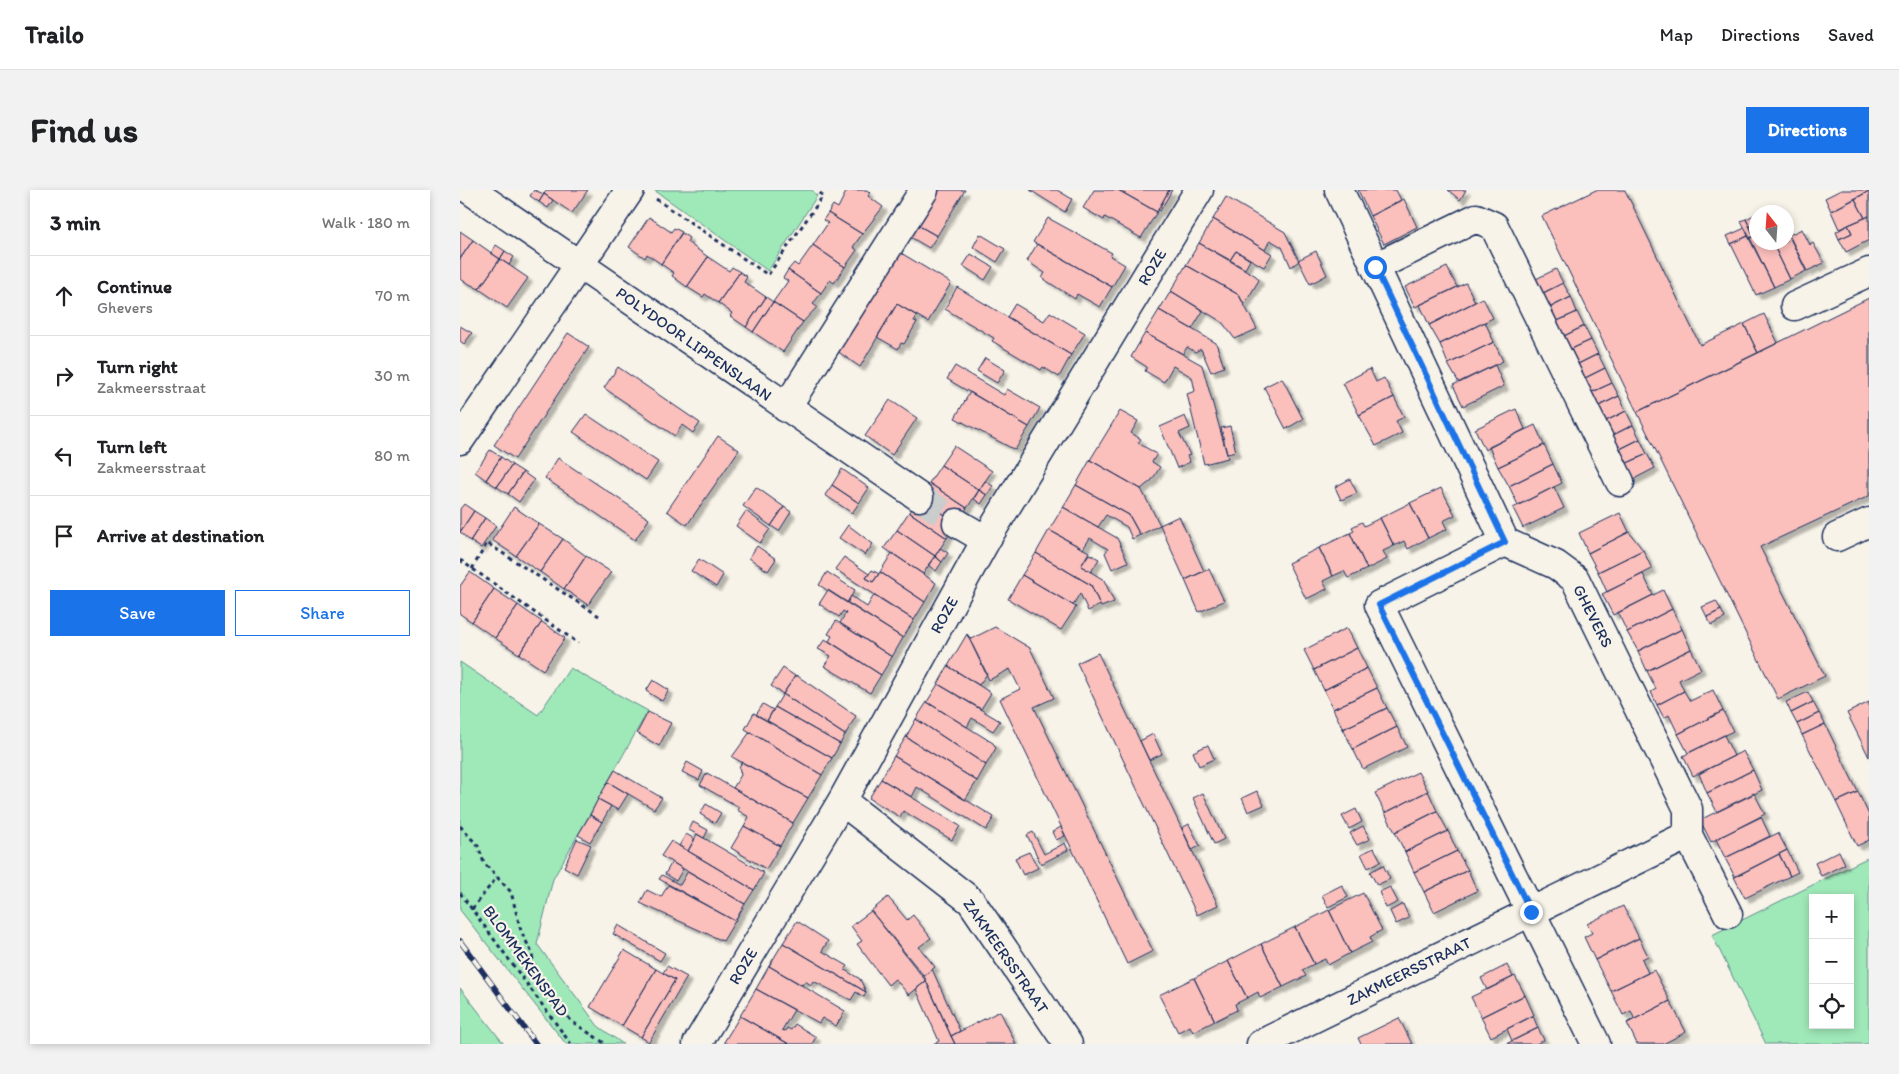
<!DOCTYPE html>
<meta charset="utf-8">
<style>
body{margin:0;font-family:Itim,sans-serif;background:#f2f2f2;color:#202124}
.controls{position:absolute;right:15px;bottom:15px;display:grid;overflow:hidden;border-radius:0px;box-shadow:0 2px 8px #0003}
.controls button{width:45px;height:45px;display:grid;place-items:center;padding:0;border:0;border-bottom:1px solid #e0e0e0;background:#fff;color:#202124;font:25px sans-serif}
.compass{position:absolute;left:1289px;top:15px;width:45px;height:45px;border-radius:50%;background:#fff;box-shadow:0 2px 8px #0003;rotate:343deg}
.stop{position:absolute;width:15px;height:15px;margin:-11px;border:4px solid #1a73e8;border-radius:50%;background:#fff}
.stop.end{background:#1a73e8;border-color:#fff;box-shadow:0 1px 5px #0008}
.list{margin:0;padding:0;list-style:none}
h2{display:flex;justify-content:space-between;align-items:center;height:65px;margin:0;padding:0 20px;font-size:21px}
h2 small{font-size:16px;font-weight:400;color:#757577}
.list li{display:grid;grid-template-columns:32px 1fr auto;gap:15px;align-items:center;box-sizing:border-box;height:80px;padding:0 20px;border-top:1px solid #e0e0e0}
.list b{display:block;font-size:19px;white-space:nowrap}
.list p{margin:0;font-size:16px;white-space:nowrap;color:#757577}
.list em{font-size:16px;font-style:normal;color:#757577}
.actions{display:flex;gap:10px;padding:15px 20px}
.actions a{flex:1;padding:11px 0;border:1px solid #1a73e8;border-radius:0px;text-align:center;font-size:18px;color:#1a73e8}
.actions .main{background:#1a73e8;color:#fff}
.icon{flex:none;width:28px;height:28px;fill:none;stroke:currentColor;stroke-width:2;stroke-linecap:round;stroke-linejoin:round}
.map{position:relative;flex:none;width:1409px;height:854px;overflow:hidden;border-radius:0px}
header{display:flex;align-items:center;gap:30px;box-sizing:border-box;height:70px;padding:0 25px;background:#fff;border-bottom:1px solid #e0e0e0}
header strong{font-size:24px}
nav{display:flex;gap:28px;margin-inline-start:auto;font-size:18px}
.intro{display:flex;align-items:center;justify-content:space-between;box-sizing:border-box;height:120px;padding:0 30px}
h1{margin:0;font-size:35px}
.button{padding:12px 22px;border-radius:0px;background:#1a73e8;color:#fff;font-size:18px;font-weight:700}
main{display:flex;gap:30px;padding:0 30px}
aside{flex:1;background:#fff;border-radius:0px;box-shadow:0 2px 8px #0003}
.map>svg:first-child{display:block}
.green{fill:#9fe8b8;stroke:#5d8c8b;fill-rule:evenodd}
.building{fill:#fbbfbc;stroke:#1b2f5e;filter:url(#shadow)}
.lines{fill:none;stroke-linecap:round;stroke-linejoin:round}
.minor-tunnel{stroke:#cbcccc;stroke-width:28;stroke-dasharray:28 14;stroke-linecap:butt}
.minor-casing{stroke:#1b2f5e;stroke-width:31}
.path{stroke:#1b2f5e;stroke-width:3;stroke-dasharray:4 4;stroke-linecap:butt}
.minor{stroke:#f7f3e8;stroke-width:28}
.rail-casing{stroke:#1b2f5e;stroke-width:5.5}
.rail{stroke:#f7f3e8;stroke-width:4;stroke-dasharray:11;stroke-linecap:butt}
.route{stroke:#1a73e8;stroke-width:6}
.labels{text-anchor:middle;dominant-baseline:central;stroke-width:4.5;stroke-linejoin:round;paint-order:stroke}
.street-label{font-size:16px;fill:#1b2f5e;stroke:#f7f3e8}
</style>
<header>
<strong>Trailo</strong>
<nav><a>Map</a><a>Directions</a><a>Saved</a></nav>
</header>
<div class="intro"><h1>Find us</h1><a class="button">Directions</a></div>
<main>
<aside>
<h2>3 min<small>Walk · 180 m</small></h2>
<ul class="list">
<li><svg class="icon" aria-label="ahead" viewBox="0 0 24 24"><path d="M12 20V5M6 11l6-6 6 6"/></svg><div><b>Continue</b><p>Ghevers</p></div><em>70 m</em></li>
<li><svg class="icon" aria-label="right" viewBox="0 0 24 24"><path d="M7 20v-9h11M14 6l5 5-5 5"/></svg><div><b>Turn right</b><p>Zakmeersstraat</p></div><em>30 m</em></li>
<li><svg class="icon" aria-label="left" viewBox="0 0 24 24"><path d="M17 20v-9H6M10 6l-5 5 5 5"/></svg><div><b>Turn left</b><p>Zakmeersstraat</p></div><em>80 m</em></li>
<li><svg class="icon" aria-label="arrive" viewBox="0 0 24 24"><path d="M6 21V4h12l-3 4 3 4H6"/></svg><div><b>Arrive at destination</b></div></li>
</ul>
<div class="actions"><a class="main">Save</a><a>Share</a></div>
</aside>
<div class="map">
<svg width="1409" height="854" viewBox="0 0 1409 854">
<defs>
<filter id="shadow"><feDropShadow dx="4.5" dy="4.5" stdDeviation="1" flood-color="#0004"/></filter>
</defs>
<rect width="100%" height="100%" fill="#f7f3e8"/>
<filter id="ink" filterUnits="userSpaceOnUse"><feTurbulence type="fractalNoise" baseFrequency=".02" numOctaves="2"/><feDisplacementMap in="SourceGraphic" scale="10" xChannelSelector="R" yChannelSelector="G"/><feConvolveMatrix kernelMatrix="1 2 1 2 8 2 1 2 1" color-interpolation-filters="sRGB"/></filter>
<g filter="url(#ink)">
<path class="green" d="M194,0H352L357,6L308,81Z
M0,472L78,525L110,478L188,521L93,689L77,754L138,836L163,854H106L0,720Z
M1409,667V854H1306L1252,745ZM1353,708H1390V835H1353Z
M0,798L44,854H0Z"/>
<path class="building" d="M74,0L84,4L79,12L70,6Z
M87,0H128L112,23L84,4Z
M387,0H407L410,3L408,6L423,17L402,44L368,23L373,15L378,18Z
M473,0H505L477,46L454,33Z
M570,0H597L612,9L605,22Z
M634,0H658L697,22L681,48L645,27L644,30L623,18Z
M658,0H709L697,22Z
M709,0H712L700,21L698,20Z
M898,0H936L941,10L910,26Z
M988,0H1006L1000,10Z
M1136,0H1165L1240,155L1284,134L1298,163L1177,222L1082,26Z
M1381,0H1409V1L1371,21L1365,8Z
M1409,1V26L1405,28L1395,9Z
M84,4L93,10L88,18L79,12Z
M766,7L825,42L839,71L831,77L822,57L810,50L805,60L753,29Z
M944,9L957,37L924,54L910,26Z
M1395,9L1405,28L1379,39L1371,21Z
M368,23L402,44L393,57L397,60L385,77L353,55L368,33L363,30Z
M1296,24V52H1312L1330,89L1314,97L1290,48L1294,46L1286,29Z
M1409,26V50L1386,62L1379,49L1392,43L1388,35Z
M189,27L211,42L214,38L222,42L201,74L187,64L185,68L169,57Z
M588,28L652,63L650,66L665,75L652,97L573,52Z
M753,29L812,64L804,77L776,61L770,70L739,53Z
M1286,29L1294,46L1290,48L1281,31Z
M454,33L477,46L469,58L447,45Z
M1388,35L1392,43L1379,49L1376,42Z
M1285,38L1288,46L1271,54L1267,46Z
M1342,39L1350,55L1353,53L1364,73L1347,81L1329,45Z
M1326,40L1346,81L1330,89L1312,52H1326Z
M0,41L13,50L0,69Z
M222,43L229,48L227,52L248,67L227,97L212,86L214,83L201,74Z
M520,44L545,59L537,72L513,57Z
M1288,46L1314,97L1296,105L1271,54Z
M13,50L40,69L19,99L0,89V69Z
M739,53L796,86L799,90L784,115L779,105L726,75Z
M577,54L652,97L640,117L617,104L615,109L582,88L585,83L567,71Z
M36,55L45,61L40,69L31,63Z
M353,55L385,77L374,93L370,90L361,103L328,80L334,73L338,76Z
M436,60L491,93L468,132L437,114L400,177L377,161Z
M45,61L54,67L49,75L40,69Z
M776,61L790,70L785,79L770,70Z
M856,61L867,85L850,94L838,70Z
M511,64L533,77L525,90L503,76Z
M248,67L269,81L272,77L280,82L258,113L245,104L243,107L227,97Z
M40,69L68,88L47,118L19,99Z
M726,75L779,105L797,139L775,149L762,132L711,101Z
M987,77L997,97L955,117L945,97Z
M1096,79L1103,93L1079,105L1072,91Z
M328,80L361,103L353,114L357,117L343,132L313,112L328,91L323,88Z
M280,82L287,87L284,92L306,107L286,137L270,126L272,123L258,113Z
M1006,93L1015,112L969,135L960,115Z
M1103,93L1111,107L1087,119L1079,105Z
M497,97L611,165L599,187L583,177L581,180L532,151L534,148L485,119Z
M711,101L743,121L732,139L699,120Z
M306,107L313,112L293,142L286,137Z
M1111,107L1117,122L1093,133L1087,119Z
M1023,108L1033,128L980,154L969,135Z
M1409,108V306L1300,357L1365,486L1318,509L1177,222Z
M313,112L343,132L323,162L293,142Z
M437,114L457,126L454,131L457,132L444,154L441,153L438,159L417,147Z
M555,114L584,131L590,122L625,143L611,165L547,127Z
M699,120L756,153L764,177L751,182L741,159L735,162L727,157L723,164L685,143Z
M1117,122L1124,136L1100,148L1093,133Z
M1304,124L1318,153L1298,163L1284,134Z
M1025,132L1034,152L988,174L980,154Z
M0,136L12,143L4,154L0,151Z
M1124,136L1131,150L1107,161L1100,148Z
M108,143L129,157L55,269L34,255Z
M685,143L742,175L768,268L744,274L727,204L735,201L732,187L713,176L704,192L685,181L687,177L671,167Z
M1131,150L1138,164L1114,176L1107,161Z
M1034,152L1043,171L999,193L988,174Z
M1138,164L1145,178L1121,190L1114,176Z
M525,168L545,180L537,193L517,181Z
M1035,175L1044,196L1003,216L993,195Z
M495,176L544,205L547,199L580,218L569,237L487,189Z
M158,177L240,233L233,243L222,235L215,246L144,198Z
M1145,178L1152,193L1128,204L1121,190Z
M910,179L916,192L924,188L934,207L899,225L883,193Z
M822,188L843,229L826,239L804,197Z
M1152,193L1159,206L1135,218L1128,204Z
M510,202L569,237L555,260L495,228Z
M1159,206L1166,221L1142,233L1135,218Z
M934,207L944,227L936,231L942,243L916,256L899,225Z
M430,210L457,228L432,265L405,246Z
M1056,219L1065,239L1025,260L1015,239Z
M660,221L678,231L671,243L681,249L678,253L697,264L692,272L700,277L692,290L681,299L630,270Z
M1166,221L1173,235L1149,247L1142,233Z
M126,224L198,272L186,290L113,242Z
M725,226L730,238L719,243L730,265L727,266L730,272L717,278L700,237Z
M1075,235L1084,255L1038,277L1029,257Z
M1173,235L1180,249L1156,261L1149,247Z
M770,236L776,262L767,264L761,238Z
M258,246L279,260L227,335L207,321Z
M1180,249L1187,264L1163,275L1156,261Z
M1084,255L1093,274L1049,296L1038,277Z
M494,256L532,281L519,300L481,275Z
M30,260L41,267L26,290L15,282Z
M1187,264L1195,278L1170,291L1163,275Z
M41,267L52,275L37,297L26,290Z
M98,268L189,329L175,350L85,288Z
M630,270L681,299L700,335L680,345L669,325L616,295Z
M1093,274L1102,293L1058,315L1049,296Z
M52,275L63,282L48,304L37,297Z
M481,275L519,300L507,318L469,293Z
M382,279L409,298L399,313L372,295Z
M63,282L74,290L59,312L48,304Z
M890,289L897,303L881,310L875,297Z
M525,291L533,296L527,305L519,300Z
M469,293L507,318L497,333L466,312V296Z
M372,295L399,313L392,323L365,305Z
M616,295L669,325L680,345L672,349L667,337L646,325L638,337L603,317Z
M296,297L324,317L311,336L283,316Z
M1094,297L1104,318L1063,338L1053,318Z
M981,298L995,325L983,331L987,339L968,348L950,313Z
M519,300L527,305L521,314L514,309Z
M459,307L497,333L487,348L449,322Z
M950,313L968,348L948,359L944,351L934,356L920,328Z
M4,314L14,321L0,342V319Z
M54,317L79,334L56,366L32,350Z
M324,317L331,322L319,341L311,336Z
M603,317L657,348L668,372L652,379L645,363L648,359L630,348L623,359L589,340Z
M14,321L25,328L10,351L0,342Z
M286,321L310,339L300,353L276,336Z
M449,322L487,348L475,366L437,340Z
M1160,323L1169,342L1128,363L1119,343Z
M719,326L744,381L725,390L700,335Z
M25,328L36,336L21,358L10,351Z
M920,328L934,356L923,361L927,369L907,379L890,343L894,341L892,337L902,332L904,336Z
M79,334L103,349L80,382L56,366Z
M388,335L413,354L405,365L379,348Z
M437,340L475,366L463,384L424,358Z
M589,340L629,362L621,376L644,390L654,412L641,417L631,395L576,363Z
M1169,342L1183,360L1138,382L1128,363Z
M890,343L907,379L888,388L884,381L873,386L859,358Z
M103,349L126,366L104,399L80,382Z
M297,356L316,369L308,381L289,368Z
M480,358L488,363L482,372L475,366Z
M859,358L873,386L863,391L867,399L846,409L828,373Z
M1183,360L1192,379L1147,402L1138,382Z
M432,363L476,393L465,412L420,382Z
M576,363L631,395L640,415L628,421L620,403L613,415L562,385Z
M629,364L639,369L631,382L621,376Z
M126,366L151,382L128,415L104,399Z
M475,366L482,372L476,381L468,375Z
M384,367L409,384L406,388L413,392L420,382L465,412L454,430L375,379Z
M239,369L263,385L256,397L231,381Z
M749,379L764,411L739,422L725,390Z
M412,380L419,384L413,392L406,388Z
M10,382L34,399L12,432L0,424V396Z
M367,382L395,400L387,413L359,395Z
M1183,384L1193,405L1153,425L1142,404Z
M562,385L616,417L601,440L548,409Z
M34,399L58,415L35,448L12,432Z
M368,400L443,448L432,467L380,433L386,423L383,421L379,427L359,414Z
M1203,400L1212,419L1167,442L1158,423Z
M414,405L454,430L443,448L387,413L391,406L407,417Z
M1256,411L1261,420L1247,427L1242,417Z
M58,415L82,432L59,464L35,448Z
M1212,419L1222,439L1178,461L1167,442Z
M1261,420L1265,428L1251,435L1247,427Z
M376,431L432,467L421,485L369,451L372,446L368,444Z
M82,432L105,448L83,480L59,464Z
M535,437L570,458L594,508L574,517L693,761L667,774L540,509L560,499L550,479L529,490L507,444L511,449Z
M887,438L897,458L854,480L844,460Z
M1222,439L1231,459L1187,481L1178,461Z
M507,444L527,484L519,495L488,476Z
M365,449L421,485L410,503L364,476L371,466L358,459Z
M897,458L907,478L864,500L854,480Z
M1231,459L1241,479L1219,490L1224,501L1197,515L1191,502L1196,499L1187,481Z
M638,463L758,715L737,725L617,473Z
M488,476L531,503L521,519L478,494Z
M323,478L335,486L323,504L311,496Z
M907,478L917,498L873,519L864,500Z
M336,485L396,526L385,545L323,504Z
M193,490L209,500L202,511L186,501Z
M478,494L540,531L533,541L512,528L507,537L467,512Z
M917,498L927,518L883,539L873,519Z
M1253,500L1263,521L1218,544L1209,525L1204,528L1197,515L1224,501L1230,511Z
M1348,502L1353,512L1331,523L1326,512Z
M323,504L385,545L380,554L315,517Z
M467,512L533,553L536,558L526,575L456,529Z
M1353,512L1359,523L1337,534L1331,523Z
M1409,512V567L1387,523Z
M303,514L313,520L307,531L296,525Z
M315,517L380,554L372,568L307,531Z
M927,518L937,537L893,559L883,539Z
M1263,521L1273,541L1228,563L1218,544Z
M188,522L211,533L199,556L177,543Z
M294,523L372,568L362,585L285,539Z
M1359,523L1365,534L1342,545L1337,534Z
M456,529L526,575L517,591L446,547Z
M1365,534L1398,602L1376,612L1342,545Z
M937,537L947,557L903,579L893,559Z
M290,542L362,585L348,608L272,567Z
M693,544L702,564L689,570L680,551Z
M1264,545L1274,566L1233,586L1223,566Z
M446,547L517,591L505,610L434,566Z
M748,555L754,569L739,576L733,562Z
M1283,561L1293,580L1247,603L1239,584Z
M434,566L534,627L526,640L457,597L452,607L421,589Z
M227,572L243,581L239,590L222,582Z
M282,572L348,608L333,633L273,598L281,585L279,577Z
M155,580L202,608L194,619L148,592Z
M1293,580L1302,600L1257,622L1247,603Z
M958,582L968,601L925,623L915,603Z
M247,583L333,633L320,656L284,636L289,627L277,620L279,617L240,595Z
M421,589L500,636L492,650L443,621L440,627L409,608Z
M148,592L168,604L158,620L138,609Z
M797,601L804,615L788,622L782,608Z
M968,601L977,621L935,642L925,623Z
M1398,602L1409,625V650L1397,656L1376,612Z
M743,603L764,649L754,654L733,608Z
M1294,603L1305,624L1251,652L1240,630Z
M138,609L151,616L142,632L130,625Z
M246,614L261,623L255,633L240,624Z
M896,619L902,632L889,639L882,626Z
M977,621L988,641L945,662L935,642Z
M130,625L142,632L130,652L118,645Z
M1301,627L1310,646L1265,668L1256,649Z
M233,632L248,640L244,648L229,640Z
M729,634L740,656L732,660L722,638Z
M284,636L320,656L306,679L271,658Z
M903,636L910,649L897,655L890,643Z
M601,637L605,646L596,650L592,642Z
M988,641L997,661L954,682L945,662Z
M573,642L584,664L605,653L608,660L581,674L567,645Z
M1318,643L1327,660L1275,687L1265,668Z
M226,644L235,649L228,661L219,656Z
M237,644L304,683L294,700L228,661Z
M117,649L131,655L117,684L104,677Z
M211,651L294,700L285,714L201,666Z
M914,658L921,671L908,678L901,664Z
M1327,660L1338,682L1330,686L1319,664Z
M997,661L1008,680L964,702L954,682Z
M1379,661L1385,674L1361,686L1355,673Z
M569,662L578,678L563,685L555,668Z
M1319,664L1330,686L1285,708L1274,687Z
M212,672L223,679L216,691L205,684Z
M923,675L930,689L917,695L910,682Z
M1008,680L1017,701L974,722L964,702Z
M228,681L285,714L275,731L199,689L202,685L220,695Z
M208,695L275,731L263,751L180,713L187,700L201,707Z
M882,695L888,707L868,717L862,705Z
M930,697L938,712L926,718L919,702Z
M903,703L922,740L910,747L912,752L890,763L869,720Z
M428,707L447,730L453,725L471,748L459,757L475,777L464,786L411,721Z
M943,714L949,728L936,734L930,721Z
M1163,716L1179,748L1135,770L1124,747L1132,743L1127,734Z
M869,720L890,763L868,775L865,769L854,774L835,737Z
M411,721L466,791L449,805L435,789L428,795L397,754L402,751L391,736Z
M337,731L368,751L362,761L388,776L385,780L400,789L406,802L323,753Z
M158,735L205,763L200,771L153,744Z
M835,737L854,774L842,780L846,786L823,797L801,754Z
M1179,748L1188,766L1182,769L1188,783L1151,801L1135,770Z
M323,753L406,802L404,807L396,802L391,810L353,791L351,795L345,791L342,795L309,776Z
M801,754L823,797L800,808L798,802L787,808L768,771Z
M164,760L196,779L162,836L130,817Z
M768,771L787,808L775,814L777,820L755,831L734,788Z
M1047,775L1053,787L1027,800L1021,788Z
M207,776L227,787L189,852L181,847L215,790L203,783Z
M309,776L385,821L376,836L362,828L359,833L296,799Z
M196,779L215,790L181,847L162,836Z
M472,779L500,841L491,846L464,786Z
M1194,780L1210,811L1167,833L1174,828L1171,821L1163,825L1151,801Z
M1055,786L1065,805L1021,827L1011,807Z
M734,788L755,831L733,842L730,836L718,842L699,805Z
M466,791L491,846L495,854H473L479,851L456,799Z
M296,799L334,820L322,840L325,841L327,838L331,840L335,834L356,847L352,854H329L280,826Z
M1065,805L1074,825L1031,847L1021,827Z
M1210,811L1226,842L1203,854H1177L1167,833Z
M540,821L556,854H495L491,846Z
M280,826L329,854H268L264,852Z
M1073,826L1078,838L1052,851L1047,839Z
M939,828L952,854H901L898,848Z
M1078,838L1084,850L1076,854H1046Z"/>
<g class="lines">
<path class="minor-tunnel" d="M459,307L497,333"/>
<g class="minor-casing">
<path id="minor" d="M10,0L459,307
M879,0L1045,352L1096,375L1115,389L1228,619V645L1268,724
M915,77L1016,28L1034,36L1160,292
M1335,116L1409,82
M326,218L464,0
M0,250L170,0
M497,333L526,350
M1377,347L1409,332
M1045,352L919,415L1136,854
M382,611L511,711L608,854
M237,854L382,611L526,350L739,0
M801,854L1228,645"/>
</g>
<path class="path" d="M196,9L308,85L363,6L357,0
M0,370L118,453
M12,379L27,353L139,426
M0,636L18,656L24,673L51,702L61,741L71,761L76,782L111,831L146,854
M0,703L111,854
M12,719L37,687"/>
<use href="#minor" class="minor"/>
<g class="rail-casing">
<path id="rail" d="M0,751L76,854"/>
</g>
<use href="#rail" class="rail"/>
</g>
</g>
<g class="lines" filter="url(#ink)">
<path class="route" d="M915,77L1045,352L919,415L1071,722"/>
</g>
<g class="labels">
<g class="street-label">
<text transform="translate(692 77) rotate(-59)">ROZE</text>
<text transform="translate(234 154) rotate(35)">POLYDOOR LIPPENSLAAN</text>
<text transform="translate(484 425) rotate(-61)">ROZE</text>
<text transform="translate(1133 426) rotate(63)">GHEVERS</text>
<text transform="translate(546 766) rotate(55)">ZAKMEERSSTRAAT</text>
<text transform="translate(66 771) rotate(54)">BLOMMEKENSPAD</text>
<text transform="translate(283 776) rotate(-59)">ROZE</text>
<text transform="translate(949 781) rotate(-26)">ZAKMEERSSTRAAT</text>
</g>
</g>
</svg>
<div class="controls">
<button>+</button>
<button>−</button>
<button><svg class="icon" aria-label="locate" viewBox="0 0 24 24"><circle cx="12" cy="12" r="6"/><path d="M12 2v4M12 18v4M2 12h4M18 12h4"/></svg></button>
</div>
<svg class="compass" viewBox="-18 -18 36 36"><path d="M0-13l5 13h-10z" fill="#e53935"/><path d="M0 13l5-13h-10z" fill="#757577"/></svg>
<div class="stop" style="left:915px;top:77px"></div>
<div class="stop end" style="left:1071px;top:722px"></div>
</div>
</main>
